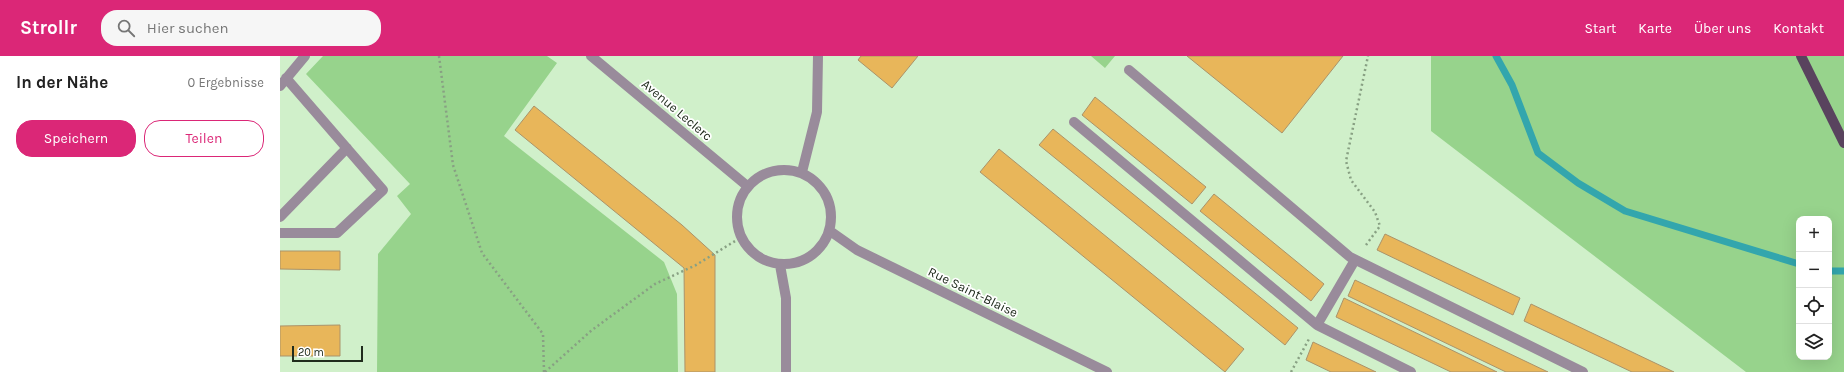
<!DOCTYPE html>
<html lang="de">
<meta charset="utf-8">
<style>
body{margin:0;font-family:Karla,sans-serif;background:#f6f6f6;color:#222}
.controls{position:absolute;right:12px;bottom:12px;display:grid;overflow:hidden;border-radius:8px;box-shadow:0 4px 16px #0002}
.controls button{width:36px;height:36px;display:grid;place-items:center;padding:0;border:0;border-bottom:1px solid #e0e0e0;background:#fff;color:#222;font:20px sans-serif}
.scale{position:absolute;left:12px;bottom:10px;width:71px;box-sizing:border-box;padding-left:4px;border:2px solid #202c1d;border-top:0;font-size:11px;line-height:14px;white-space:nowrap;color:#202c1d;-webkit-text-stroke:3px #fff;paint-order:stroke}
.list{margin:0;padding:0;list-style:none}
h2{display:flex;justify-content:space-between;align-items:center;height:52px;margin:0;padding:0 16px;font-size:17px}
h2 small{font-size:13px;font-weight:400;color:#767676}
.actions{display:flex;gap:8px;padding:12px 16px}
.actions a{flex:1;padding:9px 0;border:1px solid #db2777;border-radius:16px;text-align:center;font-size:14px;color:#db2777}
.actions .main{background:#db2777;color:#fff}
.icon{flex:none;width:22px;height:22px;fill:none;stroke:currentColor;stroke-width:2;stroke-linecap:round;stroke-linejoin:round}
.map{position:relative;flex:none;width:1564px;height:316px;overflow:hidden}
header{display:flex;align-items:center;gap:24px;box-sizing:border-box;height:56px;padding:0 20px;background:#db2777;color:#fff}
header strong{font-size:19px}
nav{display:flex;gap:22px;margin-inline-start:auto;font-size:14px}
.search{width:280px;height:36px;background:#f6f6f6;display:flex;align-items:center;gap:10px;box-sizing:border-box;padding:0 14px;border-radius:16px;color:#767676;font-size:15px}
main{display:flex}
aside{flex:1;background:#fff}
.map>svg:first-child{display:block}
.green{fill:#97d38c;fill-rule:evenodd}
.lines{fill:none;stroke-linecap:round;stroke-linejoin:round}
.stream{stroke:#33a6ad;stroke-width:7}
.building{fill:#e8b65a;stroke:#aa936a}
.path{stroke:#88a083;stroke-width:2.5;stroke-dasharray:2 3;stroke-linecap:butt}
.minor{stroke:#998b9b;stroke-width:10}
.major{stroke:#59435e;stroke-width:10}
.labels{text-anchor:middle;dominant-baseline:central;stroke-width:3.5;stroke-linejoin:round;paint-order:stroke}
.street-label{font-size:13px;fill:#202c1d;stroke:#fff}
</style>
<header>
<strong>Strollr</strong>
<div class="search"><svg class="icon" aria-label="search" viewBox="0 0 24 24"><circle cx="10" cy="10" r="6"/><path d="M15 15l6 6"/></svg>Hier suchen</div>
<nav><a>Start</a><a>Karte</a><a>Über uns</a><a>Kontakt</a></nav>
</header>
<main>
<aside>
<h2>In der Nähe<small>0 Ergebnisse</small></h2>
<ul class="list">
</ul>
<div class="actions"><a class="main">Speichern</a><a>Teilen</a></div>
</aside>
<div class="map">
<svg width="1564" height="316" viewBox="0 0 1564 316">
<rect width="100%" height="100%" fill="#d0f0ca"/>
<path class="green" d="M43,0H267L277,7L224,80L384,206L397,238L398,316H97L98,198L131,158L117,140L130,128L26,18Z
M811,0H835L825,12Z
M1151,0H1564V316H1466L1151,75ZM1519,163H1549V301H1519Z"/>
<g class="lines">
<path class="stream" d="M1216,0L1232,29L1258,97L1298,127L1345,155L1519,208
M1549,215H1564"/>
</g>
<path class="building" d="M581,0H638L612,32L578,4Z
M907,0H1063L1002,77Z
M815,41L926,131L912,148L802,59Z
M254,50L402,169L435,199V316H405L404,212L235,74Z
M773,73L1018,272L1005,289L759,89Z
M719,93L964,293L945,316L700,116Z
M934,138L1044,228L1031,245L920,155Z
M1105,178L1240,242L1233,259L1097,194Z
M0,195H60V214L0,213Z
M1075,224L1268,316H1226L1068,240Z
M1064,242L1217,316H1171L1056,261Z
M1251,248L1394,316H1352L1244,265Z
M60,269V300H0V270Z
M1033,286L1096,316H1051L1026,304Z"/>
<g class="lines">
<path class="path" d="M159,0L173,109L202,197L263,278L264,316
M1086,189L1100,170L1095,156L1071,124L1066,105L1088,0
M265,316L312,274L375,228L416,209L460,182
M1011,316L1029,283"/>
<path class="minor" d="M311,0L466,129
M849,14L1070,201L1303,316
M0,30L25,0
M794,66L1037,269L1131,316
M457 161a47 47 0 1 1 94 0a47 47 0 1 1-94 0Z
M522,116L537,56L538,0
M0,161L67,92
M550,175L577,194L827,316
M0,177H57L103,134L6,22
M500,209L506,242V316
M1037,269L1075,204"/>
<path class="major" d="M1521,0L1564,87"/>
</g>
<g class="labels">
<g class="street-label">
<text transform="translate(397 54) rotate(40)">Avenue Leclerc</text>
<text transform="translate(693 236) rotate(26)">Rue Saint-Blaise</text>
</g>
</g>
</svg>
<div class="controls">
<button>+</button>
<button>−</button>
<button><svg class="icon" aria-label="locate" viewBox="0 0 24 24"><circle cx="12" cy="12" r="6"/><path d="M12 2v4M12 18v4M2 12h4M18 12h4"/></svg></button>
<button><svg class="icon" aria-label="layers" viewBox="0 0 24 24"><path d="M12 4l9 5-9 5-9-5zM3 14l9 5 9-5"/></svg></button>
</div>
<div class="scale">20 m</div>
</div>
</main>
